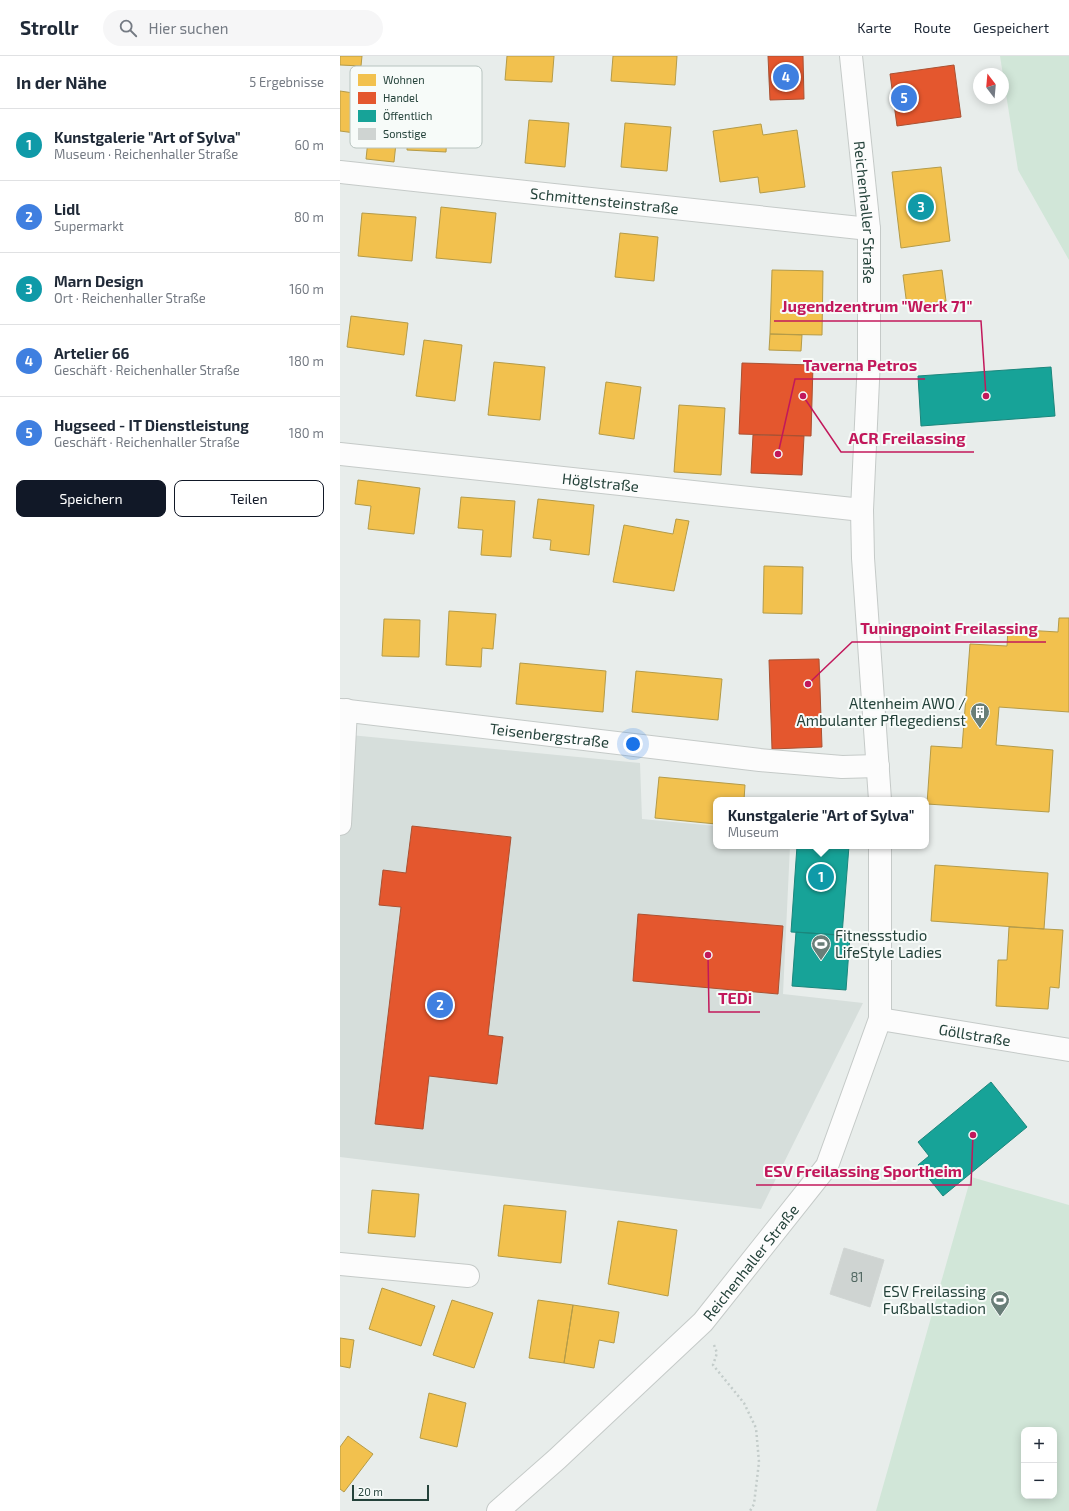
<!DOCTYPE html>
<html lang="de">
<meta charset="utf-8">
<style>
body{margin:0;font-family:"Exo 2",sans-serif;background:#f6f6f7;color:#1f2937}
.controls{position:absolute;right:12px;bottom:12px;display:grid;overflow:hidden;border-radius:8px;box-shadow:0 2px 10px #0003}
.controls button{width:36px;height:36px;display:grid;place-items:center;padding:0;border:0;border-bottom:1px solid #e0e1e3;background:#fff;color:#1f2937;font:20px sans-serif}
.compass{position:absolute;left:633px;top:12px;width:36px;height:36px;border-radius:50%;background:#fff;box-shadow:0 2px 10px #0003;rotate:344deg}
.scale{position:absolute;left:12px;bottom:10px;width:77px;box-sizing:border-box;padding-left:4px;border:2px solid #24423a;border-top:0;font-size:11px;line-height:14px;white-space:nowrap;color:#24423a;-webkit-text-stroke:3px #f7fbf9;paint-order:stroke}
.you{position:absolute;left:293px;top:688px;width:14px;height:14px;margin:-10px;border:3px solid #fff;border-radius:50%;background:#1a73e8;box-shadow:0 0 0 6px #1a73e833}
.badge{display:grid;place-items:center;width:26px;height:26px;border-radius:50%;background:#111827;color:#fff;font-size:13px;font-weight:700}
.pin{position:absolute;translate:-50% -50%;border:2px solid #fff;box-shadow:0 1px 4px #0006}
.popup{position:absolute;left:373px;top:741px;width:216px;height:52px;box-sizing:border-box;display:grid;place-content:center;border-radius:8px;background:#fff;filter:drop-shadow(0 1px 3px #0005);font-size:13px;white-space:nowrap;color:#747a83}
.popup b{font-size:15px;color:#1f2937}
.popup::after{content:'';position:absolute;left:50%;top:100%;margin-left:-8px;border:8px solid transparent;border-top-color:#fff}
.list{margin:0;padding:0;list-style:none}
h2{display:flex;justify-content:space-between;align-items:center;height:52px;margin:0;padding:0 16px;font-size:17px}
h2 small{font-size:13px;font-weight:400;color:#747a83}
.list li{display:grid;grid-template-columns:26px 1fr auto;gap:12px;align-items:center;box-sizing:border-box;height:72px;padding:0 16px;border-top:1px solid #e0e1e3}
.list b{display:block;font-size:15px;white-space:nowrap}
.list p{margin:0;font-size:13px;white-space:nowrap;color:#747a83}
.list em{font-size:13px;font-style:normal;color:#747a83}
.actions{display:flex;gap:8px;padding:12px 16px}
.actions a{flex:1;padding:9px 0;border:1px solid #111827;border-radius:8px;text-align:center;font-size:14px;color:#111827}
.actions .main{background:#111827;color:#fff}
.icon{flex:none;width:22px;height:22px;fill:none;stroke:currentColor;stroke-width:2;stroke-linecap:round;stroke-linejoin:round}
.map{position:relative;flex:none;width:729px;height:1455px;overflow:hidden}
header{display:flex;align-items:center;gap:24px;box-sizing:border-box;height:56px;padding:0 20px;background:#fff;border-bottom:1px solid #e0e1e3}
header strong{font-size:19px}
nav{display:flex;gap:22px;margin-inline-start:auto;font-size:14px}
.search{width:280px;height:36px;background:#f6f6f7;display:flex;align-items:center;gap:10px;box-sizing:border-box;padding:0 14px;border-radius:22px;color:#747a83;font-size:15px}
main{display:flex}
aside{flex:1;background:#fff}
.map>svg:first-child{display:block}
.built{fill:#d6dedb}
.green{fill:#d1e6d8;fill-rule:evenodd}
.homes{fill:#f2c14e;stroke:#b49b48}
.shops{fill:#e4572e;stroke:#aa5132}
.public{fill:#17a398;stroke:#1b867c}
.building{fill:#cfd4d2;stroke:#d1d6d4}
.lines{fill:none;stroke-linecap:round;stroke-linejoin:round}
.minor-casing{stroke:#c5cac8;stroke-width:24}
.path{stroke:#c3ccca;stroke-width:2.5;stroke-dasharray:2 3;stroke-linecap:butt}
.minor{stroke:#fcfcfc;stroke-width:22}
.labels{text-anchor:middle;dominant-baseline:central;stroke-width:4;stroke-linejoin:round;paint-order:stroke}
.number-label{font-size:13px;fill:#506761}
.street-label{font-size:15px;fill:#24423a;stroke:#f7fbf9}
.poi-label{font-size:15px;fill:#24423a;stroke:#f7fbf9;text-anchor:end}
.key{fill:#f7fbf9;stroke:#b8c4c0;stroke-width:1}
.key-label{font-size:11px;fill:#24423a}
.leader{fill:none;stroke:#c2185b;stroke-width:1.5}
.callout-dot{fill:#c2185b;stroke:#f7fbf9;stroke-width:1.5}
.callout-label{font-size:16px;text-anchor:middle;font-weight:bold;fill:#c2185b;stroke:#f7fbf9;stroke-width:4;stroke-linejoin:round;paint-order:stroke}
</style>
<header>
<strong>Strollr</strong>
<div class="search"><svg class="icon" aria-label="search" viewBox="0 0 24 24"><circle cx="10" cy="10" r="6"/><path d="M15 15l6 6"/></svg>Hier suchen</div>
<nav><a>Karte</a><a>Route</a><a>Gespeichert</a></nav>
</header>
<main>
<aside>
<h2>In der Nähe<small>5 Ergebnisse</small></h2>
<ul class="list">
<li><span class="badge" style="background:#0f9aa8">1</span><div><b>Kunstgalerie &quot;Art of Sylva&quot;</b><p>Museum · Reichenhaller Straße</p></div><em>60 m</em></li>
<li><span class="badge" style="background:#3f7fe0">2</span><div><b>Lidl</b><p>Supermarkt</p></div><em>80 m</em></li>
<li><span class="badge" style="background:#0f9aa8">3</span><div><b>Marn Design</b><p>Ort · Reichenhaller Straße</p></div><em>160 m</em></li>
<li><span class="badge" style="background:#3f7fe0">4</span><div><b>Artelier 66</b><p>Geschäft · Reichenhaller Straße</p></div><em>180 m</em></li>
<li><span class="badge" style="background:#3f7fe0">5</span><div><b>Hugseed - IT Dienstleistung</b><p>Geschäft · Reichenhaller Straße</p></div><em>180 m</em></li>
</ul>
<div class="actions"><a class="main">Speichern</a><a>Teilen</a></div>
</aside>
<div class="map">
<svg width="729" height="1455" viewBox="0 0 729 1455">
<rect width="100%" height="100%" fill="#e8edeb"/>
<path class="built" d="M0,678L300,707L302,763L376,770V790H450L443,938L523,947L421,1153L0,1101Z"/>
<path class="green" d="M660,0H729V204L678,114Z
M631,1121L729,1149V1455H536ZM684,1374H714V1440H684Z"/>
<path class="homes" d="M0,0H22L21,10L0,9Z
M167,0H214L212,26L165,24Z
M273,0H337L335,29L271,25Z
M71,18L110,20L106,96L67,94Z
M0,35L20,38L15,77L0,75Z
M32,47L60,49L54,106L26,103Z
M189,64L229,67L225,111L185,107Z
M285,67L331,71L327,115L281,111Z
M421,68L423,79L457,74L465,131L420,137L418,121L380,126L373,75Z
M601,111L610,185L561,192L552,116Z
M101,151L156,157L151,207L96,202Z
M22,157L76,161L72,205L18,200Z
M280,177L318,181L314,225L275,221Z
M432,214L483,215L482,279L430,278Z
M602,214L606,245L567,250L563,219Z
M11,260L68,267L64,299L7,291Z
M430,278L462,279L461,295L429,294Z
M84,284L122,289L115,345L76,340Z
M154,306L205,311L200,364L148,359Z
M266,326L301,331L294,383L259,378Z
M339,349L385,352L381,419L334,416Z
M18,424L80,432L74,478L28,473L31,450L15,448Z
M121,441L175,445L171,501L141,499L143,474L118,472Z
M198,443L254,449L249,499L210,494L211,484L193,482Z
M336,463L349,465L334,535L273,526L284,469L333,478Z
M424,510L463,511L462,558L423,557Z
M109,555L156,558L153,593L142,592L141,611L106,609Z
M719,562H729V656L659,651L656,689L713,694L709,756L587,748L591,690L622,692L630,588L667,590L668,573L718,576Z
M44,563L80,564L79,601L42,600Z
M180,607L266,615L263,656L176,648Z
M296,615L382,623L378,664L292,656Z
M319,721L405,729L404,744H376V768L315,762Z
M595,809L708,817L704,873L591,865Z
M669,871L723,874L719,932L710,931L708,953L656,950L658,904H667Z
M32,1134L79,1138L75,1181L28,1177Z
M164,1149L226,1155L221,1207L158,1200Z
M278,1165L337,1174L328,1240L268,1228Z
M42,1232L95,1250L81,1290L29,1273Z
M112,1244L153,1257L134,1312L93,1299Z
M198,1244L233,1249L224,1307L189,1302Z
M233,1249L279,1256L274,1287L259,1284L254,1312L224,1307Z
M0,1282L14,1284L10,1312L0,1310Z
M89,1337L126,1347L117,1391L80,1382Z
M8,1380L33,1398L4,1436L0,1433V1391Z"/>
<path class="shops" d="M428,0H463L464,43L430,44Z
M614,9L621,61L557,70L550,18Z
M402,307L473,309L471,380L399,378Z
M413,379L464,380L462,419L411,417Z
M479,603L482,691L432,693L429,604Z
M72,770L171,781L148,979L163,981L157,1028L89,1020L83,1073L35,1068L61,851L39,849L43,814L66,817Z
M298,858L443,870L438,938L293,925Z"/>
<path class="public" d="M711,311L715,360L581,370L578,320Z
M457,790H509L502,879L451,876Z
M456,876L510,880L506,934L452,930Z
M651,1026L687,1071L603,1140L578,1109L589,1100L578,1086Z"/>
<path class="building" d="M504,1192L544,1204L530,1251L490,1238Z"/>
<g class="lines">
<g class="minor-casing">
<g id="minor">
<path id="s1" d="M511,0L529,173V303L522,454L523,502L540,744"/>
<path id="s2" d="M0,116L529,173"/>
<path id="s3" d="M0,398L522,454"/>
<path id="s4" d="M0,654L420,704L502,711L538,710"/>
<path d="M0,768L6,654"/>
<path id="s5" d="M540,963L729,994"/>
<path d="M0,1208L128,1220"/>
<path id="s6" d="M158,1455L217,1403L363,1266L487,1110L540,963V790"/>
</g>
</g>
<path class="path" d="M374,1289L377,1297L373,1309L404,1347L416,1372L419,1406L414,1448L410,1455"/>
<use href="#minor" class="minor"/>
</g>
<defs>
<g id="building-pin" transform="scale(1)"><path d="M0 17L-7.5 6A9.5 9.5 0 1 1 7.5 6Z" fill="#697e78" stroke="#f7fbf9"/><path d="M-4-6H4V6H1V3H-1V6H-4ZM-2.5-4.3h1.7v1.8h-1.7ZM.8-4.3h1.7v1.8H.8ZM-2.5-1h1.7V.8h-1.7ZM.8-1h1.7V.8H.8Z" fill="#fff"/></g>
<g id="stadium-pin" transform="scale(1)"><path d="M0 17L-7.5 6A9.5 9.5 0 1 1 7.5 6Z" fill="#697e78" stroke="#f7fbf9"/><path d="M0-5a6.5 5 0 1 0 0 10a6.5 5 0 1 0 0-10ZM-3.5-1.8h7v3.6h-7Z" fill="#fff"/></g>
</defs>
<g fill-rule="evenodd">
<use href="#building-pin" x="640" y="656"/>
<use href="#stadium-pin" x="481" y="888"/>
<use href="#stadium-pin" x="660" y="1244"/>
</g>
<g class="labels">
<g class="number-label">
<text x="517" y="1221">81</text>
</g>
<g class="street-label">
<text stroke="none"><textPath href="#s2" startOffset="266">Schmittensteinstraße</textPath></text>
<text stroke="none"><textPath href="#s1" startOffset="157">Reichenhaller Straße</textPath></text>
<text stroke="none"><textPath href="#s3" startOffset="262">Höglstraße</textPath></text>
<text stroke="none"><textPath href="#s4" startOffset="211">Teisenbergstraße</textPath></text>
<text stroke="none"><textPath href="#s5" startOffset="96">Göllstraße</textPath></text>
<text stroke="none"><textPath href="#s6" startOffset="355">Reichenhaller Straße</textPath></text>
</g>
<g class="poi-label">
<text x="626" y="647">Altenheim AWO /<tspan x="626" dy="17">Ambulanter Pflegedienst</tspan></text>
<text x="495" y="879" text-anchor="start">Fitnessstudio<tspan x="495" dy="17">LifeStyle Ladies</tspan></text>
<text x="646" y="1235">ESV Freilassing<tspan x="646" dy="17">Fußballstadion</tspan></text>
</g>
</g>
<rect x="10" y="10" width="132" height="82" rx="6" class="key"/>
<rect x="18" y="18" width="18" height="12" fill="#f2c14e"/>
<rect x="18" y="36" width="18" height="12" fill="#e4572e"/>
<rect x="18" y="54" width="18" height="12" fill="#17a398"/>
<rect x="18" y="72" width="18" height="12" fill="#cfd4d2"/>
<g class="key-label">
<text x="43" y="28">Wohnen</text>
<text x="43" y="46">Handel</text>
<text x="43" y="64">Öffentlich</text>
<text x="43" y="82">Sonstige</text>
</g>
<path class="leader" d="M646 340L641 265H434M438 398L455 323H585M463 340L501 396H634M468 628L512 586H706M368 899L369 956H420M633 1079L631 1129H416"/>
<g class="callout-dot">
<circle cx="646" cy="340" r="4"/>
<circle cx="438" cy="398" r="4"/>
<circle cx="463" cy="340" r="4"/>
<circle cx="468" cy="628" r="4"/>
<circle cx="368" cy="899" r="4"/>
<circle cx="633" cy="1079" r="4"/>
</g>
<g class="callout-label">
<text x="537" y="256">Jugendzentrum "Werk 71"</text>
<text x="520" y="315">Taverna Petros</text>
<text x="567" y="388">ACR Freilassing</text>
<text x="609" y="578">Tuningpoint Freilassing</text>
<text x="395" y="948">TEDi</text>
<text x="523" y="1121">ESV Freilassing Sportheim</text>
</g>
</svg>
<div class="controls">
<button>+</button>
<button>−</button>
</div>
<svg class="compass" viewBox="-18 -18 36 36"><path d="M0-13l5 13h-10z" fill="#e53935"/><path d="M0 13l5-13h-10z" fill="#747a83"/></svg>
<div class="scale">20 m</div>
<div class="you"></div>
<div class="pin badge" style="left:481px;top:821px;background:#0f9aa8">1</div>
<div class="popup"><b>Kunstgalerie &quot;Art of Sylva&quot;</b>Museum</div>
<div class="pin badge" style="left:100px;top:949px;background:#3f7fe0">2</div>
<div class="pin badge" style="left:581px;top:151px;background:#0f9aa8">3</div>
<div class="pin badge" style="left:446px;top:21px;background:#3f7fe0">4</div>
<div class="pin badge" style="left:564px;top:42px;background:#3f7fe0">5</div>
</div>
</main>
